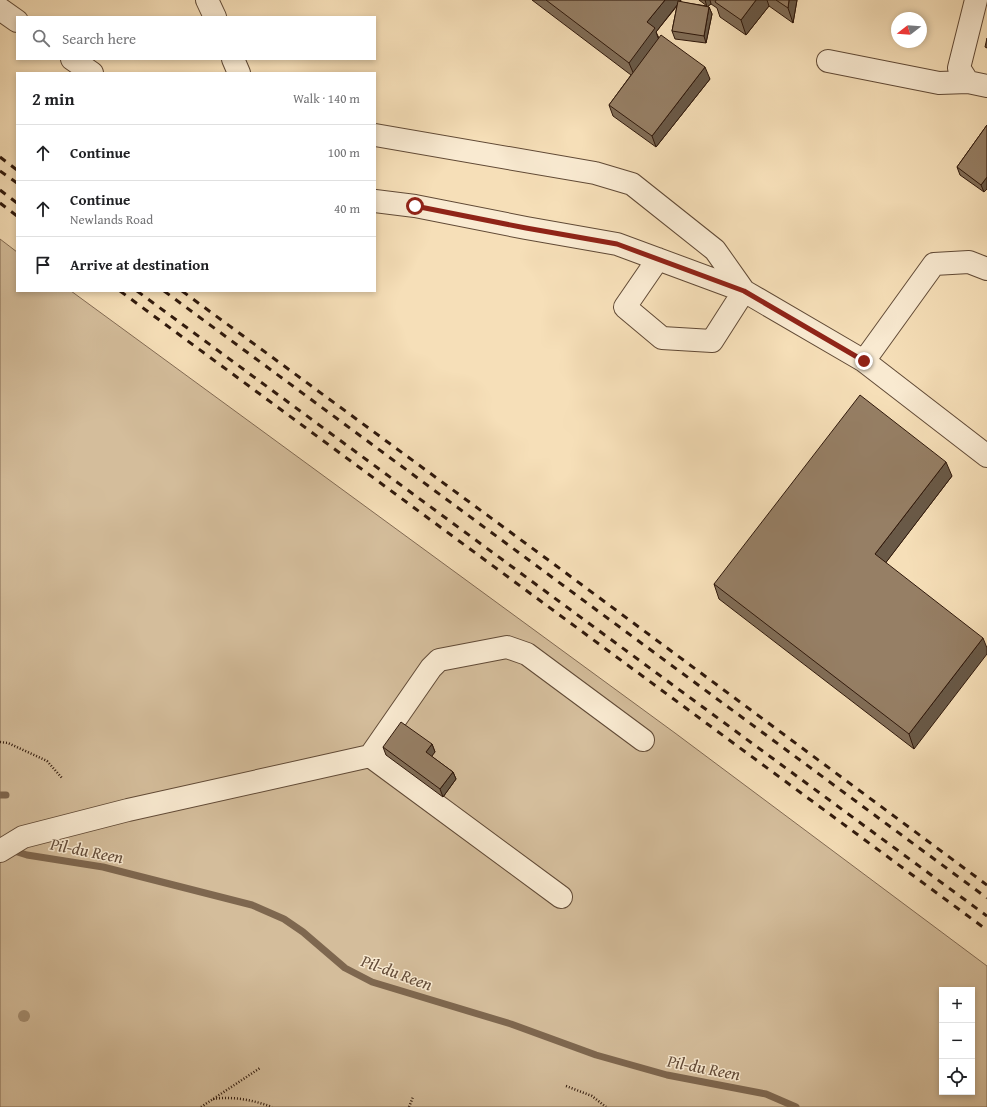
<!DOCTYPE html>
<meta charset="utf-8">
<style>
body{margin:0;font-family:"Gentium Book Plus",serif;background:#f2f2f2;color:#202124}
.controls{position:absolute;right:12px;bottom:12px;display:grid;overflow:hidden;border-radius:0px;box-shadow:0 2px 6px #0003}
.controls button{width:36px;height:36px;display:grid;place-items:center;padding:0;border:0;border-bottom:1px solid #e0e0e0;background:#fff;color:#202124;font:20px sans-serif}
.compass{position:absolute;left:891px;top:12px;width:36px;height:36px;border-radius:50%;background:#fff;box-shadow:0 2px 6px #0003;rotate:253deg}
.stop{position:absolute;width:12px;height:12px;margin:-9px;border:3px solid #8f2418;border-radius:50%;background:#fff}
.stop.end{background:#8f2418;border-color:#fff;box-shadow:0 1px 4px #0008}
.list{margin:0;padding:0;list-style:none}
h2{display:flex;justify-content:space-between;align-items:center;height:52px;margin:0;padding:0 16px;font-size:17px}
h2 small{font-size:13px;font-weight:400;color:#757577}
.list li{display:grid;grid-template-columns:26px 1fr auto;gap:12px;align-items:center;box-sizing:border-box;height:56px;padding:0 16px;border-top:1px solid #e0e0e0}
.list b{display:block;font-size:15px;white-space:nowrap}
.list p{margin:0;font-size:13px;white-space:nowrap;color:#757577}
.list em{font-size:13px;font-style:normal;color:#757577}
.icon{flex:none;width:22px;height:22px;fill:none;stroke:currentColor;stroke-width:2;stroke-linecap:round;stroke-linejoin:round}
.map{position:relative;flex:none;width:987px;height:1107px;overflow:hidden}
.search{position:absolute;background:#fff;box-shadow:0 2px 6px #0003;left:16px;top:16px;width:360px;height:44px;display:flex;align-items:center;gap:10px;box-sizing:border-box;padding:0 14px;border-radius:0px;color:#757577;font-size:15px}
.panel{position:absolute;background:#fff;box-shadow:0 2px 6px #0003;left:16px;top:72px;width:360px;height:220px;border-radius:0px}
.map>svg:first-child{display:block}
.green{fill:#d4bd9b;stroke:#826a53;fill-rule:evenodd}
.lines{fill:none;stroke-linecap:round;stroke-linejoin:round}
.stream{stroke:#7e674f;stroke-width:7}
.minor-casing{stroke:#614a36;stroke-width:24}
.path{stroke:#2f180b;stroke-width:2.5;stroke-dasharray:1 2;stroke-linecap:butt}
.minor{stroke:#f9ead1;stroke-width:22}
.rail{stroke:#2f180b;stroke-width:3;stroke-dasharray:7 7;stroke-linecap:butt}
.tree{fill:#a48d70}
.wall{fill:#816d57;stroke:#2f180b}
.shaded-wall{fill:#695947;stroke:#2f180b}
.building{fill:#967f65;stroke:#2f180b}
.route{stroke:#8f2418;stroke-width:5}
.labels{text-anchor:middle;dominant-baseline:central;stroke-width:3;stroke-linejoin:round;paint-order:stroke}
.water-label{font-size:17px;font-style:italic;fill:#634c39;stroke:#f9ead1}
</style>
<div class="map">
<svg width="987" height="1107" viewBox="0 0 987 1107">
<rect width="100%" height="100%" fill="#f6dfb8"/>
<filter id="stains"><feTurbulence type="fractalNoise" baseFrequency=".005" numOctaves="4"/><feColorMatrix values="0 0 0 0 .2 0 0 0 0 .09 0 0 0 0 .02 0 0 0 .5 -.17"/></filter>
<radialGradient id="worn" r=".72"><stop offset=".6" stop-color="#630" stop-opacity="0"/><stop offset="1" stop-color="#630" stop-opacity=".3"/></radialGradient>
<path class="green" d="M0,239L17,252V291H71L675,733L987,966V1107H0ZM942,990H972V1092H942Z"/>
<g class="lines">
<path class="stream" d="M0,795H6
M11,850L27,855L103,867L252,905L284,919L303,932L345,968L372,982L511,1024L596,1055L667,1075L766,1094L796,1107"/>
<g class="minor-casing">
<path id="minor" d="M207,0L215,17
M976,0L959,68L968,82L987,86
M0,9L17,21
M72,59L92,73
M233,59L239,73
M828,61L939,83L968,82
M375,135L595,173L632,184L715,250L744,291
M375,201L415,206L526,228L617,244L744,291L864,361L987,456
M658,259L625,307L662,338L712,341L744,291
M864,361L934,264L969,262L987,269
M370,756L561,897
M0,851L23,837L128,810L370,756L431,668L439,660L507,647L527,654L643,740"/>
</g>
<path class="path" d="M0,742L8,743L47,761L62,778
M566,1086L592,1096L606,1107
M213,1099C233,1096 253,1100 272,1107
M201,1107L260,1068
M409,1107L413,1097"/>
<use href="#minor" class="minor"/>
<path class="rail" d="M0,157L17,170
M0,171L17,183
M0,190L17,203
M0,203L17,216
M120,291L987,930
M137,291L987,916
M164,291L987,898
M182,291L551,562L987,885"/>
</g>
<circle class="tree" cx="24" cy="1016" r="6"/>
<path class="wall" d="M532,0H681L680,2L707,6L699,0H797L793,23L769,6L746,35L720,17L717,8L711,4L707,6L709,7L712,14L706,43L675,39L672,31L677,6L656,32L659,38L710,79L656,147L613,116L609,105L631,75Z
M987,125L984,192L960,175L957,167Z
M952,476L886,562L914,749L719,599L714,584Z
M432,744L435,752L431,756L453,772L456,779L443,797L386,755L383,747Z"/>
<path class="shaded-wall" d="M665,0H681L656,32L660,43L635,77L629,63L647,22Z
M705,0H710L711,4L707,7Z
M756,0H767L769,6L746,35L741,20Z
M789,0H797L793,23L788,8Z
M709,7L712,14L706,43L704,36Z
M705,67L710,79L656,147L652,136Z
M987,177V189L984,192L981,185Z
M946,462L952,476L881,569L875,554Z
M983,638L987,648V654L914,749L909,734Z
M432,744L435,752L429,760L426,752Z
M453,772L456,779L443,797L440,789Z"/>
<path class="building" d="M546,0H665L647,22L655,28L629,63Z
M716,0H756L741,20L715,2Z
M776,0H789L788,8Z
M678,1L709,7L704,36L672,31Z
M661,35L705,67L652,136L609,105Z
M987,38V48L985,47Z
M987,125V177L981,185L957,167Z
M860,395L946,462L875,554L983,638L909,734L714,584Z
M401,722L432,744L426,752L453,772L440,789L383,747Z"/>
<g class="lines">
<path class="route" d="M415,206L526,228L617,244L744,291L864,361"/>
</g>
<g class="labels">
<g class="water-label">
<text transform="translate(87 850) rotate(11)">Pil-du Reen</text>
<text transform="translate(397 972) rotate(20)">Pil-du Reen</text>
<text transform="translate(704 1067) rotate(11)">Pil-du Reen</text>
</g>
</g>
<rect width="100%" height="100%" filter="url(#stains)"/>
<rect width="100%" height="100%" fill="url(#worn)"/>
</svg>
<div class="controls">
<button>+</button>
<button>−</button>
<button><svg class="icon" aria-label="locate" viewBox="0 0 24 24"><circle cx="12" cy="12" r="6"/><path d="M12 2v4M12 18v4M2 12h4M18 12h4"/></svg></button>
</div>
<svg class="compass" viewBox="-18 -18 36 36"><path d="M0-13l5 13h-10z" fill="#e53935"/><path d="M0 13l5-13h-10z" fill="#757577"/></svg>
<div class="stop" style="left:415px;top:206px"></div>
<div class="stop end" style="left:864px;top:361px"></div>
<div class="search"><svg class="icon" aria-label="search" viewBox="0 0 24 24"><circle cx="10" cy="10" r="6"/><path d="M15 15l6 6"/></svg>Search here</div>
<section class="panel">
<h2>2 min<small>Walk · 140 m</small></h2>
<ul class="list">
<li><svg class="icon" aria-label="ahead" viewBox="0 0 24 24"><path d="M12 20V5M6 11l6-6 6 6"/></svg><div><b>Continue</b></div><em>100 m</em></li>
<li><svg class="icon" aria-label="ahead" viewBox="0 0 24 24"><path d="M12 20V5M6 11l6-6 6 6"/></svg><div><b>Continue</b><p>Newlands Road</p></div><em>40 m</em></li>
<li><svg class="icon" aria-label="arrive" viewBox="0 0 24 24"><path d="M6 21V4h12l-3 4 3 4H6"/></svg><div><b>Arrive at destination</b></div></li>
</ul>
</section>
</div>
